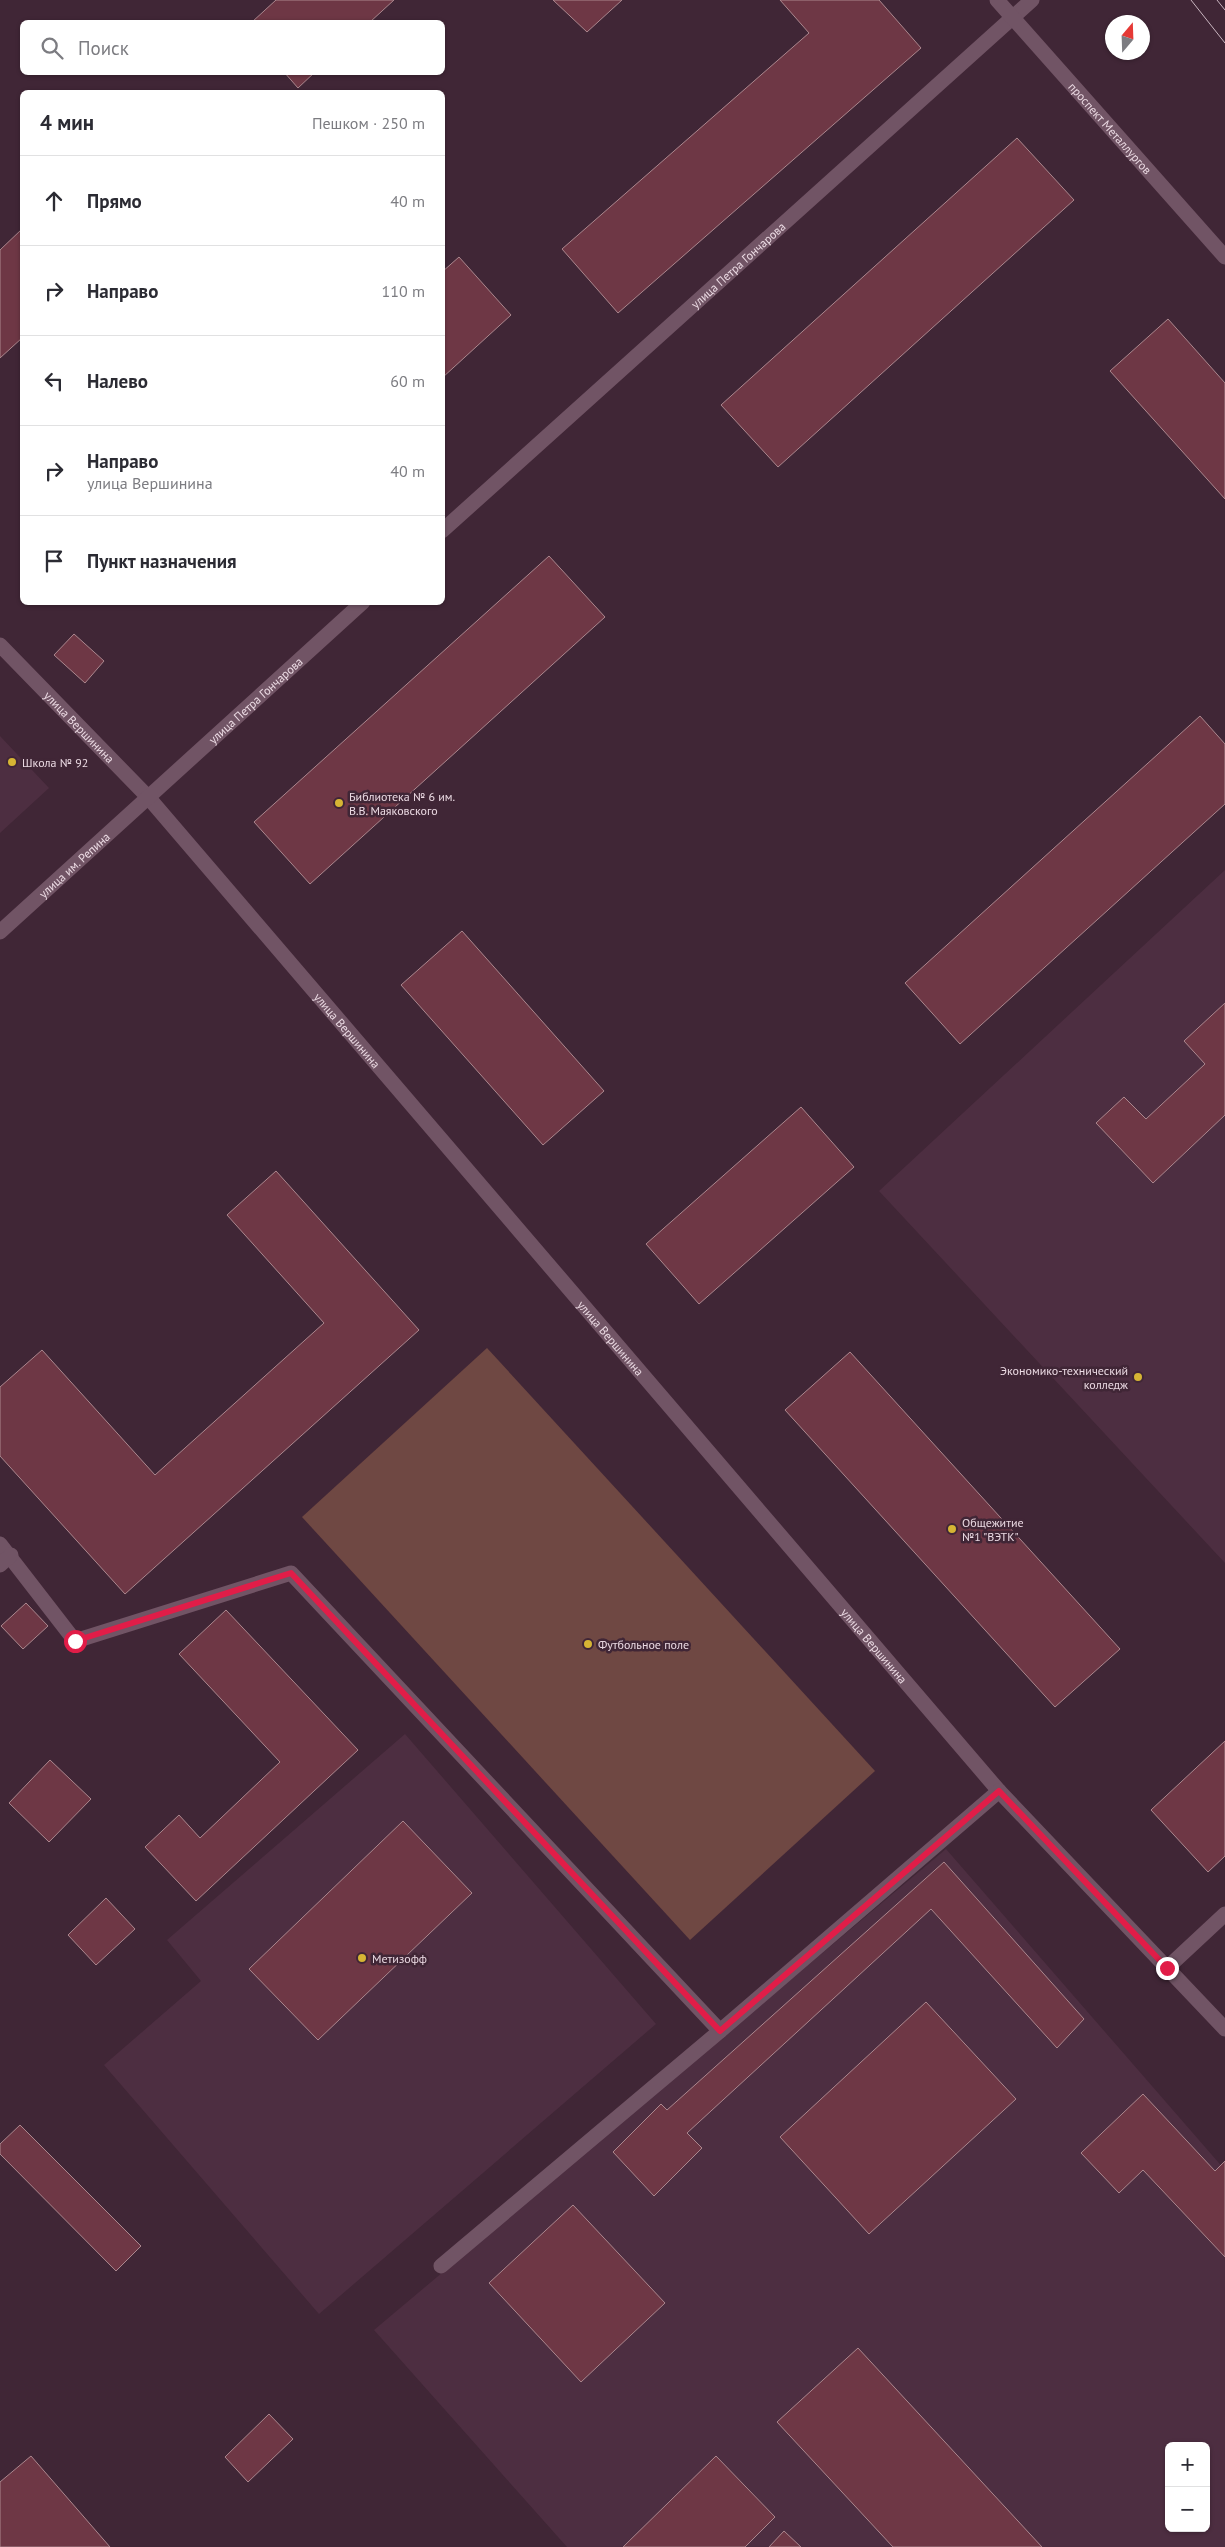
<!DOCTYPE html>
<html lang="ru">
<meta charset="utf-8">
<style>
body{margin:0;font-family:"PT Sans",sans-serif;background:#f7f7f7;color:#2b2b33}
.controls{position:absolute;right:15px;bottom:15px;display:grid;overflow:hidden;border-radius:8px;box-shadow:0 1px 4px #0004}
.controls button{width:45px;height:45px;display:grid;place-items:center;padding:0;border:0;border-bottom:1px solid #e1e1e2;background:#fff;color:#2b2b33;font:25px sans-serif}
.compass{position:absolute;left:1105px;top:15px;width:45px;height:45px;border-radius:50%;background:#fff;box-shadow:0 1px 4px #0004;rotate:19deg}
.stop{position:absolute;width:15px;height:15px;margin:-11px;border:4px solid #e11d48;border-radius:50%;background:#fff}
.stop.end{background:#e11d48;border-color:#fff;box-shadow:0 1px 5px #0008}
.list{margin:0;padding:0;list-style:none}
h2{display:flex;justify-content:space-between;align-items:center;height:65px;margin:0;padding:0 20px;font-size:21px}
h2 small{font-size:16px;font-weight:400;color:#7c7c81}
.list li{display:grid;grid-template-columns:32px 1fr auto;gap:15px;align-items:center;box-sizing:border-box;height:90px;padding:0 20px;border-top:1px solid #e1e1e2}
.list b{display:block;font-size:19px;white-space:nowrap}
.list p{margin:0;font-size:16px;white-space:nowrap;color:#7c7c81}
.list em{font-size:16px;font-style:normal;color:#7c7c81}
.icon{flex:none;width:28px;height:28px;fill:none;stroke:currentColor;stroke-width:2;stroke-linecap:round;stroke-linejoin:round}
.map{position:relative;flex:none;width:1225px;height:2547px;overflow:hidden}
.search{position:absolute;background:#fff;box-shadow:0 1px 4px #0004;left:20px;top:20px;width:425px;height:55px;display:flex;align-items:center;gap:12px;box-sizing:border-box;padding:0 18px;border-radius:8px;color:#7c7c81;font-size:19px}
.panel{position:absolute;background:#fff;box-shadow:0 1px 4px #0004;left:20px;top:90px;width:425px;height:515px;border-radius:8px}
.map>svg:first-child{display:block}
.built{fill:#4d2e41;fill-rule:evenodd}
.green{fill:#6f4843}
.building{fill:#6e3745;stroke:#ab878e}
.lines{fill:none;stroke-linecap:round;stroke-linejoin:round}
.service{stroke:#715465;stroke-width:15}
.minor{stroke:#715465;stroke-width:15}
.secondary{stroke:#715465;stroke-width:15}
.tram{stroke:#c9b6c0;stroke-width:1}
.route{stroke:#e11d48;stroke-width:6}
.poi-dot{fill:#d6b534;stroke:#402636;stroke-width:2}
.labels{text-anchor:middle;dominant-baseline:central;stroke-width:5;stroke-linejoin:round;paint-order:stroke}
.street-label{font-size:12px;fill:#ebdae3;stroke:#402636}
.poi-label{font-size:12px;fill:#ebdae3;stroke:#402636;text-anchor:start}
</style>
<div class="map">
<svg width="1225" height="2547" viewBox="0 0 1225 2547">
<rect width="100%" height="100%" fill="#402636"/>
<path class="built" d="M0,736L49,788L0,833Z
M1225,870V1563L879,1191Z
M405,1734L656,2024L319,2314L104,2065L201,1981L167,1940Z
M946,1849L1225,2170V2547H567L374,2330ZM1169,2446H1206V2528H1169Z"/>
<path class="green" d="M487,1348L875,1771L690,1940L302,1517Z"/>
<path class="building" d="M276,0H394L370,22H252Z
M553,0H622L587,32Z
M780,0H879L921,48L618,313L562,249L809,33Z
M284,72H315L298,88Z
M1017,138L1074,200L778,467L721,405Z
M22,229V338L0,358V250Z
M459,257L511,315L442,378V272Z
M1168,319L1225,383V499L1110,371Z
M549,556L605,617L310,884L254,822Z
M74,634L104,661L85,683L54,655Z
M1200,716L1225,744V804L960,1044L905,983Z
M462,931L604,1091L543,1145L401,985Z
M1225,1003V1115L1153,1183L1096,1123L1124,1097L1146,1119L1205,1064L1184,1041Z
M801,1107L854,1167L699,1304L646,1244Z
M276,1171L419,1330L125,1594L0,1456V1387L42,1350L155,1475L324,1323L227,1215Z
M850,1352L1120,1649L1055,1707L785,1410Z
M26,1603L48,1626L23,1649L1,1626Z
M226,1610L358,1750L196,1901L145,1847L179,1815L200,1838L280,1762L179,1654Z
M1225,1741V1856L1208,1872L1151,1810Z
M50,1760L91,1799L49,1842L9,1803Z
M403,1821L472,1893L318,2040L249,1969Z
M944,1862L1084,2019L1057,2048L931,1909L687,2133L702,2148L654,2196L613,2152L661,2104L667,2110Z
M106,1898L135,1929L96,1965L68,1935Z
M926,2002L1016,2099L869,2234L780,2137Z
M1143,2094L1215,2171L1225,2161V2257L1143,2170L1119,2193L1081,2153Z
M20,2125L141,2246L116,2271L0,2154V2144Z
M573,2205L665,2303L581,2382L489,2283Z
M858,2348L1042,2547H893L777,2422Z
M269,2414L293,2439L248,2482L225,2457Z
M31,2456L110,2547H0V2482Z
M716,2456L775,2517L745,2547H623Z
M784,2531L801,2547H769Z"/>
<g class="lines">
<path class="service" d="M0,1544L75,1641L291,1573L720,2031
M1167,1968L1225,1914"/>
<g class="minor">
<path id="s1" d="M442,531L1032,0"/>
<path id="s2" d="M0,645L148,797L999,1791L1225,2029"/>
<path id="s3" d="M0,932L363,602"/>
<path d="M0,1565L11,1555"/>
<path d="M441,2266L720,2031L999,1791"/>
</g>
<path class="secondary" id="s4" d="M997,0L1225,257"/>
<path class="tram" d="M1191,0L1225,43
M1217,0L1225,10"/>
</g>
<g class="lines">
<path class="route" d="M75,1641L291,1573L720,2031L999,1791L1167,1968"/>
</g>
<g class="poi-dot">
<circle cx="12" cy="762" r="5"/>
<circle cx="339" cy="803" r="5"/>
<circle cx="1138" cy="1377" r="5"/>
<circle cx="952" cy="1529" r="5"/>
<circle cx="588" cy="1644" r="5"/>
<circle cx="362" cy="1958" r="5"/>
</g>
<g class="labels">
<g class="street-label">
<text stroke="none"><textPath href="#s4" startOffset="171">проспект Металлургов</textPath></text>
<text stroke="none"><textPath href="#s1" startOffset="398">улица Петра Гончарова</textPath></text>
<text stroke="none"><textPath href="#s3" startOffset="345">улица Петра Гончарова</textPath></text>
<text stroke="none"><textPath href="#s2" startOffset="114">улица Вершинина</textPath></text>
<text stroke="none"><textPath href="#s3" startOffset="100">улица им. Репина</textPath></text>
<text stroke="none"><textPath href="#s2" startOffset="519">улица Вершинина</textPath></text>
<text stroke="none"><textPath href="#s2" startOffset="924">улица Вершинина</textPath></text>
<text stroke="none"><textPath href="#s2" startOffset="1329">улица Вершинина</textPath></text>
</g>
<g class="poi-label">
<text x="22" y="762">Школа № 92</text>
<text x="349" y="796">Библиотека № 6 им.<tspan x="349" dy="14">В.В. Маяковского</tspan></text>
<text x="1128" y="1370" text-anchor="end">Экономико-технический<tspan x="1128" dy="14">колледж</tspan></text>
<text x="962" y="1522">Общежитие<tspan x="962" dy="14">№1 "ВЭТК"</tspan></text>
<text x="598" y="1644">Футбольное поле</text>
<text x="372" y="1958">Метизофф</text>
</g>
</g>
</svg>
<div class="controls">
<button>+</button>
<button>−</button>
</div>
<svg class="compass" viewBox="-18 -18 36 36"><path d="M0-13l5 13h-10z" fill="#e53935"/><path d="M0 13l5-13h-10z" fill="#7c7c81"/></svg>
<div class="stop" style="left:75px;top:1641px"></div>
<div class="stop end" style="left:1167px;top:1968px"></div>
<div class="search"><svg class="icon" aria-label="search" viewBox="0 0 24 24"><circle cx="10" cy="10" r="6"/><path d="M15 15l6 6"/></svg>Поиск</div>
<section class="panel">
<h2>4 мин<small>Пешком · 250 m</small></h2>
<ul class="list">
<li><svg class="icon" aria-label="ahead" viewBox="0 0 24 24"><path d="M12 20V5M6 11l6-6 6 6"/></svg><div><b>Прямо</b></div><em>40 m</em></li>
<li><svg class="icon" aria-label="right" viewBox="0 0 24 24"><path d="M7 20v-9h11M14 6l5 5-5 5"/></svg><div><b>Направо</b></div><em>110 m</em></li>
<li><svg class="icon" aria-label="left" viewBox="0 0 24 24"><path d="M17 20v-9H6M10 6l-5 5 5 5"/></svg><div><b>Налево</b></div><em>60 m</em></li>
<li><svg class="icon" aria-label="right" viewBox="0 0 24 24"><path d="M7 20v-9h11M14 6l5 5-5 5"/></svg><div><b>Направо</b><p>улица Вершинина</p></div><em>40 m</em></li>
<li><svg class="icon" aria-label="arrive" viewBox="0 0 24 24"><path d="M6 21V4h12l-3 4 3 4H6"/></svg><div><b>Пункт назначения</b></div></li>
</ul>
</section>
</div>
